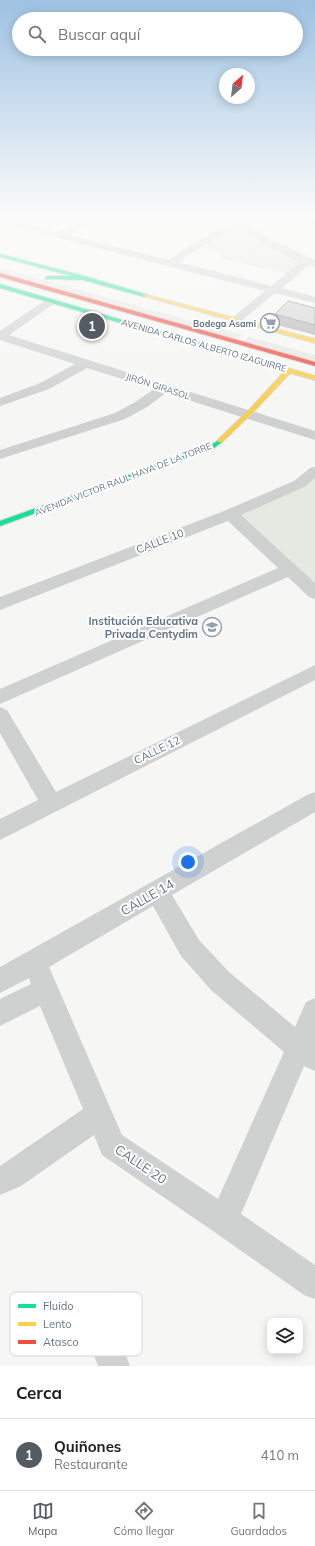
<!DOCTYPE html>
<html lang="es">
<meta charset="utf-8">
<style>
body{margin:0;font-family:Mulish,sans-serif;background:#f6f6f6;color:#202124}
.controls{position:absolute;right:12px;bottom:12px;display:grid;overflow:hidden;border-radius:8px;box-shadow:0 2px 10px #0003}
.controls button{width:36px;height:36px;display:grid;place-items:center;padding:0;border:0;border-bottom:1px solid #e0e0e0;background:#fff;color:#202124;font:20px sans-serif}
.compass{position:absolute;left:219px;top:68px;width:36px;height:36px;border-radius:50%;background:#fff;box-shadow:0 2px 10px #0003;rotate:28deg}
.you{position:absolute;left:188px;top:862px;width:14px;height:14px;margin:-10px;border:3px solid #fff;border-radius:50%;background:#1a73e8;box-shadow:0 0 0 6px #1a73e833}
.badge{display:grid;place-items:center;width:26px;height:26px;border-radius:50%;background:#555b62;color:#fff;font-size:13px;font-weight:700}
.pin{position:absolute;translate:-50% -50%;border:2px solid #fff;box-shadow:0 1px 4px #0006}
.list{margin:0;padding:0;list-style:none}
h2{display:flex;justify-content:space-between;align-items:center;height:52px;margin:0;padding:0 16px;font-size:17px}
h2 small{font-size:13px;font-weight:400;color:#757577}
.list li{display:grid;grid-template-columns:26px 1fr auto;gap:12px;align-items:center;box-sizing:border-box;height:72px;padding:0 16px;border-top:1px solid #e0e0e0}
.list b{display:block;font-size:15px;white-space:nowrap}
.list p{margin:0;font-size:13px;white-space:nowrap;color:#757577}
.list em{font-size:13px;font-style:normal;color:#757577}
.icon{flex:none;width:22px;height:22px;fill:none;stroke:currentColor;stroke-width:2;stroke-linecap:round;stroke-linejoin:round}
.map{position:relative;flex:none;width:315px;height:1366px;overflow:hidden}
.search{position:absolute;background:#fff;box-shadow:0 2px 10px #0003;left:12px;right:12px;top:12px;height:44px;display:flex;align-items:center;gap:10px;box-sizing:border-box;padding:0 14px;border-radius:22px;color:#757577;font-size:15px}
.sheet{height:124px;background:#fff}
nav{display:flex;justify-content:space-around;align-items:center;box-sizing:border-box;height:56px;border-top:1px solid #e0e0e0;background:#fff;font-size:11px;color:#757577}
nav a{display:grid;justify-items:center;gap:2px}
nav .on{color:#555b62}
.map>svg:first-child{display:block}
.green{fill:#e5e9e2}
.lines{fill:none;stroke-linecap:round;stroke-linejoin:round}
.fast-casing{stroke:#d1d3d4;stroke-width:2}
.slow-casing{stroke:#d1d3d4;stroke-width:2}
.jam-casing{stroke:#d1d3d4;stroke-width:2}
.street{fill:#cfd1d1;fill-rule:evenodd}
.fast{fill:#16e098;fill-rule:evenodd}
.slow{fill:#ffcf43;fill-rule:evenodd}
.jam{fill:#f24e42;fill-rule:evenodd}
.wall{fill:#b5b5b5}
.building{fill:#d2d3d3;stroke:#939494}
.labels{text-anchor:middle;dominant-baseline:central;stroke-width:4;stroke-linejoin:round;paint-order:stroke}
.far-poi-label{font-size:9px;font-weight:bold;fill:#637487;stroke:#fff;text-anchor:end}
.far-street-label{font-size:9px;fill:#637487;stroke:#fff}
.street-label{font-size:11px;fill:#637487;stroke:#fff}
.poi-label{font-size:11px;font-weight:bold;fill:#637487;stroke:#fff;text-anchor:end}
.near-street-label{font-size:13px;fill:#637487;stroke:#fff}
.key{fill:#fff;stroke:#d0d5db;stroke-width:1}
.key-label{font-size:11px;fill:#637487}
</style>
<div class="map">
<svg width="315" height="1366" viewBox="0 0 315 1366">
<rect width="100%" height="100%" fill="#f6f6f4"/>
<path class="green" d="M114,216H158L170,223L123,234L85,224Z
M241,227L304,261L287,274L217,257L223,252L198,246Z
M0,268L242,335L237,340L0,273Z
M249,337L315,355V362L244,342Z
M315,476V586L234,515L310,482Z"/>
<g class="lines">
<g class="fast-casing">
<path id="fast" d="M0,254L88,277L148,295L145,297L83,280L46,279L45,278L48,276H72L0,257Z
M0,284L221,349L222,350L217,351L0,288Z
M220,439L223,441L214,448L0,526V521L210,446Z"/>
</g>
<g class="slow-casing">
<path id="slow" d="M143,294L315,339V343L143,296Z
M219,348L315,376V380L290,373L254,411L222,442H218V440L250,409L285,371L217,351L216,350Z"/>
</g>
<g class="jam-casing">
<path id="jam" d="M0,273L315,362V366L0,277Z"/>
</g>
<path class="street" d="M94,216H111L109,218L88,223L69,235L169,260C192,243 207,233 234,224L223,216H234L273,240L315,260V267L309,265L282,288L315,297V303L275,293L241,321H233L231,319L233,317L265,291L0,223V217L59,232L82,219ZM240,229L277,251L300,262L271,286L179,262C200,247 216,237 240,229Z
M297,216H309L315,219V226Z
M51,298L55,299L57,301L55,303L9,335L315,431V440L166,393L147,407L125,419L0,459V450L115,413L137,401L154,389L87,368L49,389L0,406V398L40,383L75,364L0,340V331L47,299Z
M315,467V478L304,487L241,515L315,583V599L309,597L288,577L0,704V689L278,568L228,521L0,610V597L224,511L294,481L310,468Z
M315,665V680L0,840V819L38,800L0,733V707L7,710L56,792Z
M315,792V812L172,895L199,940L229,972L295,1027L306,1002L315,998V1071L304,1066L241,1214L315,1265V1299L304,1295L213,1231L102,1155L94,1135L21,1186L0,1195V1166L83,1109L40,1006L0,1026V999L31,984L29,978L0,993V967L307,795ZM153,906L181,956L211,990L284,1052L218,1199L122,1135L49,967Z
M97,1303L108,1308L130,1366H98L81,1319L86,1308Z"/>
<use href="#fast" class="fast"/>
<use href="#slow" class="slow"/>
<use href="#jam" class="jam"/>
</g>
<path class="wall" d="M315,308V335L273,324L275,314Z"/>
<path class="building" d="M288,301L315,308V325L275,314Z"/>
<linearGradient id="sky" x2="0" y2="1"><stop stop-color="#9ec2e3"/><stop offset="0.53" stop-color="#fbfbfa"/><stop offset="1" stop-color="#fbfbfa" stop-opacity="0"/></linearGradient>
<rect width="315" height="407" fill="url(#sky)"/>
<defs>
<g id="supermarket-ring" transform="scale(1)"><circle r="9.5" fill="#fff" stroke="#96a2ad" stroke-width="1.5"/><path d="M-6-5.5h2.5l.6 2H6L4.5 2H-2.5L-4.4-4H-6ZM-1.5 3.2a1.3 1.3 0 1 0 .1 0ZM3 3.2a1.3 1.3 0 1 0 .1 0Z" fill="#96a2ad"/></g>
<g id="school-ring" transform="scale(1)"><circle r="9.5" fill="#fff" stroke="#96a2ad" stroke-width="1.5"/><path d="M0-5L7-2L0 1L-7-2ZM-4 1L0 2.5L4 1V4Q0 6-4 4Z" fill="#96a2ad"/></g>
</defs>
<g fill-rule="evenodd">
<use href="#supermarket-ring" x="270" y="323"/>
<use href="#school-ring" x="212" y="627"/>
</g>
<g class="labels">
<g class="far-poi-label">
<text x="256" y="323">Bodega Asami</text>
</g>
<g class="far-street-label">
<text transform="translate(204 345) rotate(16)">AVENIDA CARLOS ALBERTO IZAGUIRRE</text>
<text transform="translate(158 386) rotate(18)">JIRÓN GIRASOL</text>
<text transform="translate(123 479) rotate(-21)">AVENIDA VICTOR RAUL HAYA DE LA TORRE</text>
</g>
<g class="street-label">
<text transform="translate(160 541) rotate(-21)">CALLE 10</text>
<text transform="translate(157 750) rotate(-26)">CALLE 12</text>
</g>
<g class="poi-label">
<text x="198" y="621">Institución Educativa<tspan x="198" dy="13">Privada Centydim</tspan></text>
</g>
<g class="near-street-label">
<text transform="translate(147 897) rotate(-30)">CALLE 14</text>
<text transform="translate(141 1164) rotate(34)">CALLE 20</text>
</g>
</g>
<rect x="10" y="1292" width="132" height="64" rx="6" class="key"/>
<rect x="18" y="1304" width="18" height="4" fill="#16e098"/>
<rect x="18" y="1322" width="18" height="4" fill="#ffcf43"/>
<rect x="18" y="1340" width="18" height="4" fill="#f24e42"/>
<g class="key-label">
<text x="43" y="1310">Fluido</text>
<text x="43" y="1328">Lento</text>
<text x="43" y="1346">Atasco</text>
</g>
</svg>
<div class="controls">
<button><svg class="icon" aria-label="layers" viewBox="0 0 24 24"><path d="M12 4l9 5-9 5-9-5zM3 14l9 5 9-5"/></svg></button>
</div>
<svg class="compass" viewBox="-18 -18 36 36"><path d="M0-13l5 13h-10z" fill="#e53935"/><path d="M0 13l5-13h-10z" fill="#757577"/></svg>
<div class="you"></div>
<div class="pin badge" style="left:92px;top:326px">1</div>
<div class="search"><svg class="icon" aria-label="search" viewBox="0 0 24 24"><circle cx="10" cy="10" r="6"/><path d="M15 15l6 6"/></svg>Buscar aquí</div>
</div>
<section class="sheet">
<h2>Cerca<small></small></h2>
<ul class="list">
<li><span class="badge">1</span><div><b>Quiñones</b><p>Restaurante</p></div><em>410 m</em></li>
</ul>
</section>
<nav>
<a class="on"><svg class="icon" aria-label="map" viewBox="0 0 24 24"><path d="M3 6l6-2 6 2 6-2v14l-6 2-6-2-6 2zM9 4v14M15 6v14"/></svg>Mapa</a>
<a><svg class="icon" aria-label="directions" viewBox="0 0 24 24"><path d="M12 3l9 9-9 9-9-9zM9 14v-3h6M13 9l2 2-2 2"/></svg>Cómo llegar</a>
<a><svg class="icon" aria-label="saved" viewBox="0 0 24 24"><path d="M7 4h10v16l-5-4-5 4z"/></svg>Guardados</a>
</nav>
